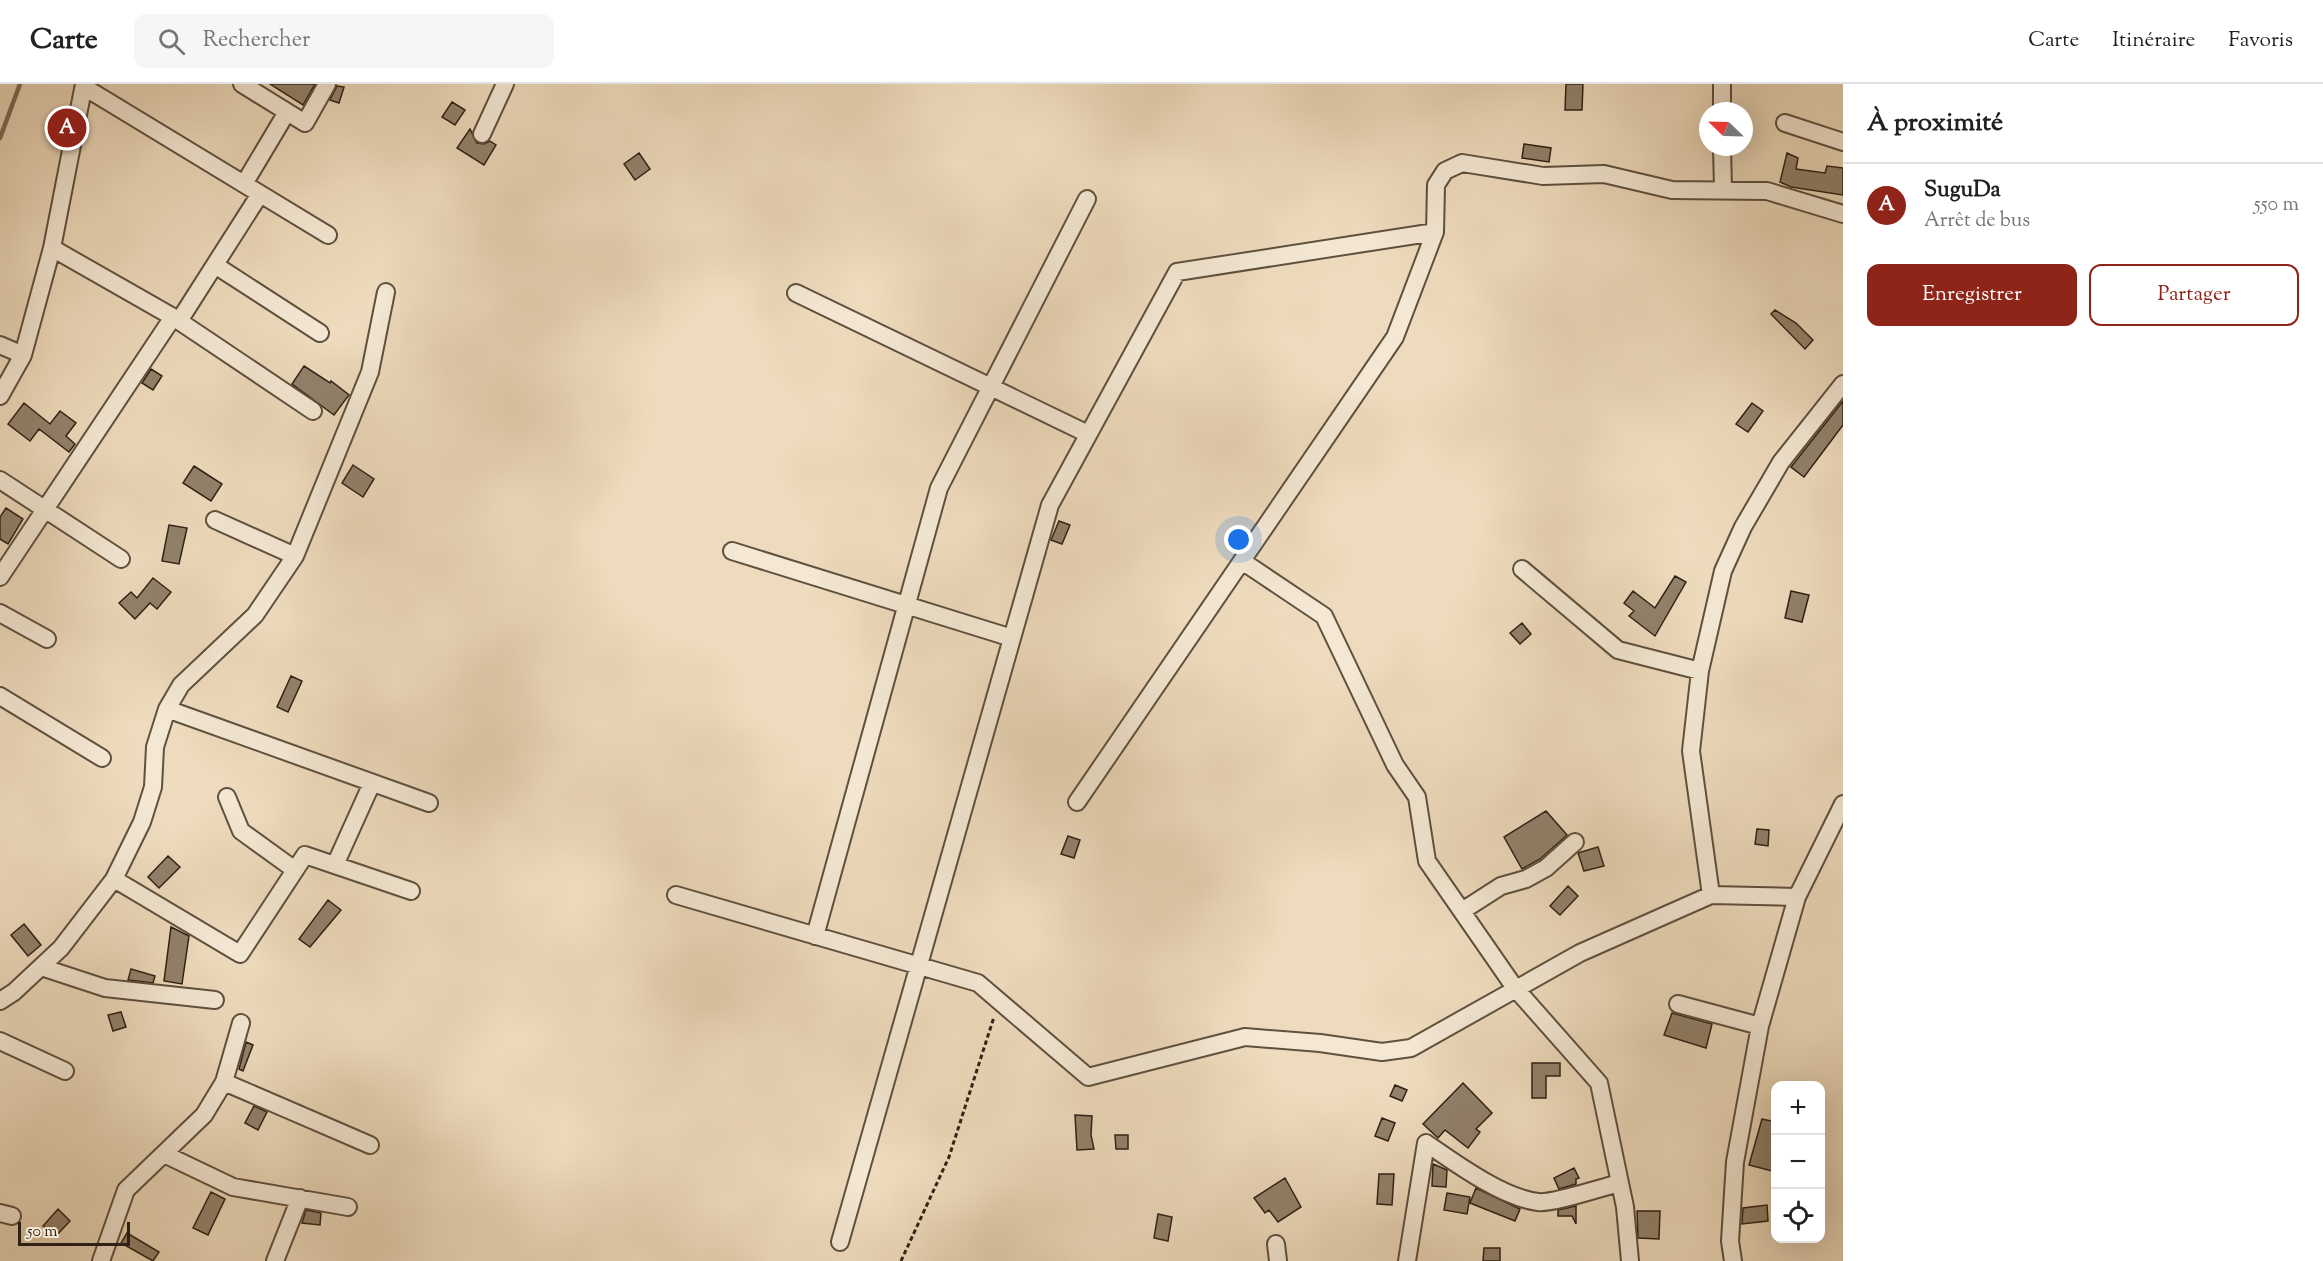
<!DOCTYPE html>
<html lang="fr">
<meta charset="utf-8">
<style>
body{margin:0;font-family:"Sorts Mill Goudy",serif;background:#f6f6f6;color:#222}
.controls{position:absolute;right:18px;bottom:18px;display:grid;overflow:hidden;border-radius:12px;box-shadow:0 6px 24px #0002}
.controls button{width:54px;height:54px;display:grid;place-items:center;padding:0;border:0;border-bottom:2px solid #e0e0e0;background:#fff;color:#222;font:30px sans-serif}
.compass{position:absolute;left:1699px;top:18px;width:54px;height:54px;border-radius:50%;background:#fff;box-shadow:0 6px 24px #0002;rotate:293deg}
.scale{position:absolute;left:18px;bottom:15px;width:112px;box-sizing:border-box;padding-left:6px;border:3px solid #2f2115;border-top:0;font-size:16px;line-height:21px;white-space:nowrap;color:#2f2115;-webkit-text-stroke:4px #f4e8d4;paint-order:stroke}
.you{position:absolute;left:1239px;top:456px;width:21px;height:21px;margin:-15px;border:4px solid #fff;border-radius:50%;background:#1a73e8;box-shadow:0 0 0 9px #1a73e833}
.badge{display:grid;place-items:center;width:39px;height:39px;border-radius:50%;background:#8f2418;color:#fff;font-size:20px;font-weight:700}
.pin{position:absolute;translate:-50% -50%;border:3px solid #fff;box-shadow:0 2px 6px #0006}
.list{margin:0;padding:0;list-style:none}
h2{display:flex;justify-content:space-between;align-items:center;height:78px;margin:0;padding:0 24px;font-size:26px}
h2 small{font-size:20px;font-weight:400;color:#767676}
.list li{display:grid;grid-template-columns:39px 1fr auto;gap:18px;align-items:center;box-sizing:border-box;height:84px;padding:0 24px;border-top:2px solid #e0e0e0}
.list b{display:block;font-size:22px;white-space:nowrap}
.list p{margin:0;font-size:20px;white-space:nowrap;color:#767676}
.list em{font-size:20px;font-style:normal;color:#767676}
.actions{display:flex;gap:12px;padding:18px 24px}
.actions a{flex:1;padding:14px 0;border:2px solid #8f2418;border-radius:12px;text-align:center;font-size:21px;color:#8f2418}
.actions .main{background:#8f2418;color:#fff}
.icon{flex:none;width:33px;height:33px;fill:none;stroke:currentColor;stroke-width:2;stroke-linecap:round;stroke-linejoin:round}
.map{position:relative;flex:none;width:1843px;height:1177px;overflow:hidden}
header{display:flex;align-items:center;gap:36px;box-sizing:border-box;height:84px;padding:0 30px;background:#fff;border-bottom:2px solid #e0e0e0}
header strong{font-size:28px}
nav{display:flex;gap:33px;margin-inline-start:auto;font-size:21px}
.search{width:420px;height:54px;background:#f6f6f6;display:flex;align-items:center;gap:15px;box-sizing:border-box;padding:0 21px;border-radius:12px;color:#767676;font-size:22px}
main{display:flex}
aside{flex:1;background:#fff}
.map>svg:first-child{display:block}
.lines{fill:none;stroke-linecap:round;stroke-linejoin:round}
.stream{stroke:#7b6b58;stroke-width:4.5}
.building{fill:#92826c;stroke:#2f2115;stroke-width:1.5}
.street-casing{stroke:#5f503f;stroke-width:20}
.path{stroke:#2f2115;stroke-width:3;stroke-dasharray:4.5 3;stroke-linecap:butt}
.street{stroke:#f4e8d4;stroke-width:16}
</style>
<header>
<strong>Carte</strong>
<div class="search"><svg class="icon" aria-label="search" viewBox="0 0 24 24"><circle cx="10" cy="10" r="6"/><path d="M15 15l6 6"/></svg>Rechercher</div>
<nav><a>Carte</a><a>Itinéraire</a><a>Favoris</a></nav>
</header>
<main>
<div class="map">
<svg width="1843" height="1177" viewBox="0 0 1843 1177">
<rect width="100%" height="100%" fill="#eedbbd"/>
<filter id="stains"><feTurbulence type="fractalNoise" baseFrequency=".00333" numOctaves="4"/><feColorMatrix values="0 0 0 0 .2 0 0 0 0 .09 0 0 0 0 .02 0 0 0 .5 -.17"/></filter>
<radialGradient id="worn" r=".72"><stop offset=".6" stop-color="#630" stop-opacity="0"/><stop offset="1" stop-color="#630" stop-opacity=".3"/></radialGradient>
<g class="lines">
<path class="stream" d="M0,54L20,0"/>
</g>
<path class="building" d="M270,0H315L303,21Z
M1566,0H1583L1582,26H1565Z
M337,2L344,3L339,19L330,16Z
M452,18L465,26L455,41L442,33Z
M470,45L477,59L484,60L490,57L496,61L484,81L457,64Z
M1524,60L1551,64L1549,78L1522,74Z
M639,69L650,85L635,96L624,80Z
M1787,69L1798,74L1796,85L1825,89L1827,82L1843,84V111L1791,103L1780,98Z
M1775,226L1796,239L1813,256L1805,265L1771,230Z
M304,282L330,299L331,297L349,311L334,331L292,300Z
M151,285L162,292L153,306L142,299Z
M1843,317V341L1804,393L1791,383Z
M24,319L50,340L60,327L76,339L66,352L75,360L69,368L39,345L30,357L8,340Z
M1752,319L1763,327L1748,348L1736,340Z
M353,381L374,395L363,413L342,399Z
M194,382L222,400L211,417L183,399Z
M6,424L23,435L8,460L0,455V433Z
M1059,437L1070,441L1062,460L1051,456Z
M169,441L187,444L179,480L162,477Z
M1675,492L1686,498L1655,552L1629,532L1634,527L1624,519L1633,507L1655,524Z
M153,494L171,508L157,525L150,519L135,535L119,519L131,508L137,514Z
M1791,507L1809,511L1802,538L1785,534Z
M1522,539L1531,550L1520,560L1510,549Z
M291,592L302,597L288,628L277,623Z
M1546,727L1567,751L1540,775L1522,785L1504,753Z
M1757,745L1769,746L1768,762L1755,760Z
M1068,752L1080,756L1074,774L1061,770Z
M1598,763L1604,782L1584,787L1578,769Z
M168,772L180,783L159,804L148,793Z
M1568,802L1578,812L1560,831L1550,822Z
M328,816L341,826L310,863L299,855Z
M24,840L41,861L28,872L11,851Z
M171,843L189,852L182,900L164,897Z
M131,885L155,892L153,899L128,896Z
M121,928L126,943L113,947L108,931Z
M1672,929L1712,940L1706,964L1664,951Z
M246,958L253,961L243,987L239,985Z
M1532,979H1560V992H1546V1014H1532Z
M1463,999L1492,1029L1476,1045L1480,1048L1468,1064L1445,1046L1438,1054L1423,1040Z
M1395,1001L1407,1006L1402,1017L1390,1012Z
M254,1022L267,1028L258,1046L245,1039Z
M1075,1031L1092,1032L1091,1051L1094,1065L1077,1066Z
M1382,1034L1395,1039L1388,1057L1375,1052Z
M1762,1035L1776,1038V1088L1749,1081Z
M1115,1051H1128V1065H1116Z
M1433,1080L1447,1086L1446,1103L1432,1102Z
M1574,1084L1579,1094L1576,1095V1100L1559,1105L1554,1094Z
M1379,1090H1394L1392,1121L1377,1120Z
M1285,1094L1301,1123L1278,1138L1269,1126L1265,1129L1254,1114Z
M1476,1104L1520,1125L1515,1137L1470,1119Z
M211,1108L225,1115L208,1151L193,1144Z
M1447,1109L1470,1113L1467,1130L1444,1126Z
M1767,1121L1768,1137L1742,1140L1743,1124Z
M1576,1122V1140L1572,1132H1558V1126Z
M58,1125L70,1137L55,1153L43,1142Z
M306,1126L321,1129L320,1141L302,1139Z
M1637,1127H1660L1659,1155L1638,1154Z
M1158,1130L1172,1133L1168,1157L1154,1154Z
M127,1149L159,1168L153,1177L121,1159Z
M1484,1164H1500V1177H1483Z"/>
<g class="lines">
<g class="street-casing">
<path id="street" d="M242,0L305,39L327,0
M1722,0V27
M84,3L328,151
M1785,39L1843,58
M482,50L505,0
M1722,63L1723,105
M244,100L287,28
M52,164L173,233L313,327
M215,181L320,249
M796,209L1088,350
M179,237L260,110
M0,261L23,271
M0,312L23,271L52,164L84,0
M0,396L121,475
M215,436L295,472
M732,467L1012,554
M1242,477L1324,532L1395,681L1417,713L1427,777L1515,904L1599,999L1625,1123L1630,1177
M1522,485L1618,566L1700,587
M0,493L173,233
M0,529L47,555
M0,612L102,674
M167,625L429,719
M227,713L241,747L295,786
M1077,718L1395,253L1435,148L1436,101L1445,87L1462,79L1543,92L1604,90L1672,106L1767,107L1843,130
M335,781L372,699
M114,795L240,870L305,771L411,807
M676,811L978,899L1088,993L1245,953L1320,959L1382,968L1411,964L1580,869L1711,811L1797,813
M1711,811L1691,667L1700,587L1723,487L1743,443L1781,378L1843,300
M1462,827L1501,802L1526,795L1546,784L1575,758
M815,852L939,404L1087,115
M41,883L105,904L215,916
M0,917L14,908L61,864L114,795L142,738L153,703L155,663L167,625L181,601L255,531L295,472L370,288L386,208
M1678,920L1760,942
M0,957L65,987
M224,998L370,1061
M164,1070L233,1103L348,1123
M0,1129L12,1132
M840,1158L1050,421L1177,188L1435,148
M1276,1160L1278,1177
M101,1177L126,1106L204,1031L224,998L241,939
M275,1177L300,1114
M1407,1177L1426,1059C1455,1079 1503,1114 1538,1118C1553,1120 1602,1103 1620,1099
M1733,1177L1730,1157L1735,1078L1760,942L1797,813L1843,720"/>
</g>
<path class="path" d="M901,1177L949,1073L994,933"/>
<use href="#street" class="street"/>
</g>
<rect width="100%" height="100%" filter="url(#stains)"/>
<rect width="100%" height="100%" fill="url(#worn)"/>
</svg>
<div class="controls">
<button>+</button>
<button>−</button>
<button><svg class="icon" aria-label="locate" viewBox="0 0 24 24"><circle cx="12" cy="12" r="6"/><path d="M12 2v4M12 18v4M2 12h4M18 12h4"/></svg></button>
</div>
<svg class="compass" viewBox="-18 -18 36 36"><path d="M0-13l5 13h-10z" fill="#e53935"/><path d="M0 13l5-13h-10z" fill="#767676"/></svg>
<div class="scale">50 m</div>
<div class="you"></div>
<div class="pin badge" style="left:67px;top:44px">A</div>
</div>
<aside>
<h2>À proximité<small></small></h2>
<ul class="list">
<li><span class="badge">A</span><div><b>SuguDa</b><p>Arrêt de bus</p></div><em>550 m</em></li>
</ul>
<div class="actions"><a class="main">Enregistrer</a><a>Partager</a></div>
</aside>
</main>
